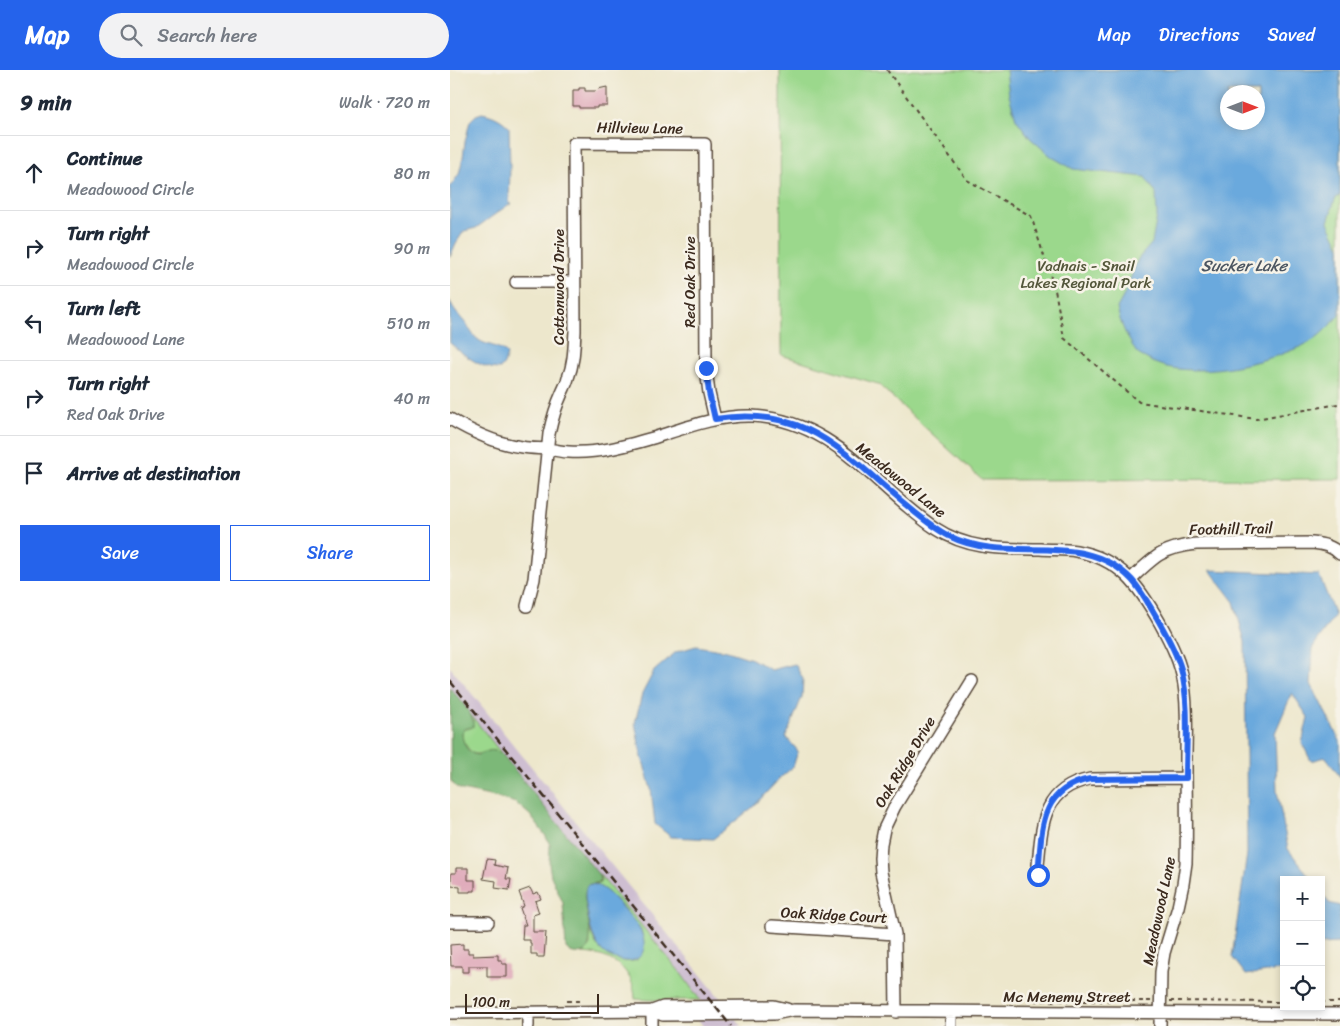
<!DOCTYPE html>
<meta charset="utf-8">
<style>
body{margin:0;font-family:Sriracha,sans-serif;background:#f2f2f3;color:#1f2937}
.controls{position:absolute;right:15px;bottom:15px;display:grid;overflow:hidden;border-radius:0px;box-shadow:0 2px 8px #0003}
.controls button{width:45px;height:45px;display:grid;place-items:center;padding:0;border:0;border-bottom:1px solid #e0e1e3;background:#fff;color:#1f2937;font:25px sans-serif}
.compass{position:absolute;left:770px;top:15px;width:45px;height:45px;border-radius:50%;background:#fff;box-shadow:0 2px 8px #0003;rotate:90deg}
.scale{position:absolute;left:15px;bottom:12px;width:134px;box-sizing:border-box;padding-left:5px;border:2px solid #3b2a1e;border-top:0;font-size:14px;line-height:18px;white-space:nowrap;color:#3b2a1e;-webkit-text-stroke:4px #f7f3e8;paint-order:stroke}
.stop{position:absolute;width:15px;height:15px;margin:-11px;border:4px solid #2563eb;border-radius:50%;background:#fff}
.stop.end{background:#2563eb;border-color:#fff;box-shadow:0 1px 5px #0008}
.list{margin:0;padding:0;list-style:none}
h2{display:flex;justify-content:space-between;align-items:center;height:65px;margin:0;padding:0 20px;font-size:21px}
h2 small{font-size:16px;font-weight:400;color:#747a83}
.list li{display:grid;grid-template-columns:32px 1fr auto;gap:15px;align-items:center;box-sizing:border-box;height:75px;padding:0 20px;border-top:1px solid #e0e1e3}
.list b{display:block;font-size:19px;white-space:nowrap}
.list p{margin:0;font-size:16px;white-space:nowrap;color:#747a83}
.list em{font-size:16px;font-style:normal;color:#747a83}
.actions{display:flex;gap:10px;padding:15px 20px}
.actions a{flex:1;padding:11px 0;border:1px solid #2563eb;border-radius:0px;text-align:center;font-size:18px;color:#2563eb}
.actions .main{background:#2563eb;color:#fff}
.icon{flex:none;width:28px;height:28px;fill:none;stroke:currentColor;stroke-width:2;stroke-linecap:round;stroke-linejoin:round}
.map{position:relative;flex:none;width:890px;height:956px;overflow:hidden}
header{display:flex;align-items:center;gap:30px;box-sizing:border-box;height:70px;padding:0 25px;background:#2563eb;color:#fff}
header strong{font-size:24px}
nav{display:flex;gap:28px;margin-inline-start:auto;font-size:18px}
.search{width:350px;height:45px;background:#f2f2f3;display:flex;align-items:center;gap:12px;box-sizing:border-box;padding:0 18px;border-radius:28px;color:#747a83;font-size:19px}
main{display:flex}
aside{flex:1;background:#fff}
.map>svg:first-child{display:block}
.industrial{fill:#cebed1}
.green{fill:#9bd88c;stroke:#6b8155;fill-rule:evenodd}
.forest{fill:#7cb878;stroke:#5c714b}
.water{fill:#6ba9dd;stroke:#536a7e;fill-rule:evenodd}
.building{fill:#dc9eb2}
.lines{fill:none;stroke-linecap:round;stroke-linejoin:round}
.minor-casing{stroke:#564638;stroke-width:14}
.path{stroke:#564638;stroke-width:2;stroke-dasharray:4 4;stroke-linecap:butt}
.minor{stroke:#fff;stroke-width:11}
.rail{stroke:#3b2a1e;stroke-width:2.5;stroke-dasharray:8 4;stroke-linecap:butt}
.route{stroke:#2563eb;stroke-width:6}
.labels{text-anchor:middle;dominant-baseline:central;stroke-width:5;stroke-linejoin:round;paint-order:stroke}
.street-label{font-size:15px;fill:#3b2a1e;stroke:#f7f3e8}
.park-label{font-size:15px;fill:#53563a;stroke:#f7f3e8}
.water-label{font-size:16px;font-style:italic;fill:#4c5661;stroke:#f7f3e8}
</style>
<header>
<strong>Map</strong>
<div class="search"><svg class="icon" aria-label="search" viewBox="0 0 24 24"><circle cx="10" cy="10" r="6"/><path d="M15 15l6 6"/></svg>Search here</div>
<nav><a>Map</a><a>Directions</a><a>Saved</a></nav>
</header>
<main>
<aside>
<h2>9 min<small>Walk · 720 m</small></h2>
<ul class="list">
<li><svg class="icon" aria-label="ahead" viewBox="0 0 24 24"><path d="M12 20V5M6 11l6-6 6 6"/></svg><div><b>Continue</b><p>Meadowood Circle</p></div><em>80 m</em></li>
<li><svg class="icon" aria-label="right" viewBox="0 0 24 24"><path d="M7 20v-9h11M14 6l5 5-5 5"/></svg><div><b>Turn right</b><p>Meadowood Circle</p></div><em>90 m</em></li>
<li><svg class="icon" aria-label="left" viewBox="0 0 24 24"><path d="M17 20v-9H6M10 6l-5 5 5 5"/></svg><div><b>Turn left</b><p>Meadowood Lane</p></div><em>510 m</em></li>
<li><svg class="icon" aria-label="right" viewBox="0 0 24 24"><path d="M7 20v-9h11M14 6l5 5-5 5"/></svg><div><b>Turn right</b><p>Red Oak Drive</p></div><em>40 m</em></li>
<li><svg class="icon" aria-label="arrive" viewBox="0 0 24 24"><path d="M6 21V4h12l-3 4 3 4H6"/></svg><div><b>Arrive at destination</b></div></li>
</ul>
<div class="actions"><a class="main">Save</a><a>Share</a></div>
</aside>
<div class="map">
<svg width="890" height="956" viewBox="0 0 890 956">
<rect width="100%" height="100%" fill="#f7f3e8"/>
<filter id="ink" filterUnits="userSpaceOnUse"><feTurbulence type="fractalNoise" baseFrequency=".02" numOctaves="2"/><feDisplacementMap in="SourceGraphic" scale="10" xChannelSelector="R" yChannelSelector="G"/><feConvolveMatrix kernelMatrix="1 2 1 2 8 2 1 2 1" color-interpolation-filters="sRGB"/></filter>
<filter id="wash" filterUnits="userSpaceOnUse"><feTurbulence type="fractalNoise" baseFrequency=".0096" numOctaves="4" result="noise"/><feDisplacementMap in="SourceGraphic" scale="20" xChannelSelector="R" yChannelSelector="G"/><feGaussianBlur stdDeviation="1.12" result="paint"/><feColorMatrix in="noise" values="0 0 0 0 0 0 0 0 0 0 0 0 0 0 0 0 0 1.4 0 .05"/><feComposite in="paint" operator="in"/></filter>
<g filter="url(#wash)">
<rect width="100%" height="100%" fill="#ede7cc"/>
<path class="industrial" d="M0,597L274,933H252L152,811L0,624Z
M247,948H285L292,956H253Z"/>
<path class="green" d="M330,0H890V409L532,410L428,314L331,285ZM778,22H808V52H778Z
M17,640L52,684C34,673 28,696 15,674C13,671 11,667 12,663C13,658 17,658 21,658L23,650Z
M148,803L230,902L250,930H199L185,929C184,897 158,883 129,883L135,882L140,875L136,831C138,847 139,868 151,880C154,882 158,884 161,886C169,891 178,893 187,890L192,863C185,850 158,818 144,814L149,813L151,809Z"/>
<path class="forest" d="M0,618C7,627 26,645 23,657L14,659L12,663C12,672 17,683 27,685C38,682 40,677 52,684L149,805L150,812L137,815C137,818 135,821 135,823C134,839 146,868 136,881C129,884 121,885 116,878L113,833L101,806L99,794L100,775L95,765L80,745L66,733L49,728L12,720L6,717L1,711Z"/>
<path class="water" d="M556,0H890V125L885,129L878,152L890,177V244C880,255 869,268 856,274C818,293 735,313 697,289C694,287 690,286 687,283C685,281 683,276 681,273C674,262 670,251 667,238L674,225L688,189L702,173L707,146L706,123L695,107L623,99L602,87L580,68L566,49L559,25ZM778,22H808V52H778Z
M32,43C43,45 51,49 59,57L60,98L59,133L62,134L58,135L26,158L14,161L6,173L0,187V117L9,104L13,87L15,72L20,51L26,45Z
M0,231C3,241 10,246 16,254C21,261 24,268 32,272C40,276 50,276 57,284L54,294L50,299C31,299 14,285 0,273Z
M760,500L869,505L885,545L863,577L861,614L890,671V707L876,687L861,691L852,673L858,647L842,623L825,663L827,721L838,779L862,810H834V897L830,900L796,905L782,887L797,784L795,572L784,532Z
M246,576L277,581L302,589L321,600L345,594L353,609L352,627L336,667L348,681L343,697L330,708L303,737L263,769L221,767L205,754L201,719L191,684L185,653L192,624L204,601L226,582Z
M141,814C155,815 167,832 176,842C182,849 189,856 192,864C199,883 188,895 169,890C163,888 157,886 152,881C144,872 140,858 138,845C136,836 133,824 137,815Z
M871,822L879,833L890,836V873L871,874Z"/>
<g id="blocks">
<path class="building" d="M157,17V36H147V38H129V36H123V20H129V18H135V21H146L148,19Z
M37,789L45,790L44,795L58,798L56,809H61L59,820L45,818L46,811L33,809Z
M6,798H18V810H25V821H20V822H10V817L1,816V803H6Z
M80,818L83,824L88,822L91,829L85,831L89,843L83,845V862H96L94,887H87V884H81V873H80V870H72L73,855H76L70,838L74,836L69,822Z
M13,874V879H18V883H23V886L48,885V890H52V894H57V907H37V896H19V902H12V896H1L0,875Z"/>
</g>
</g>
<g filter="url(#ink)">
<use href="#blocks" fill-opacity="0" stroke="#564638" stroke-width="1"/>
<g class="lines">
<g class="minor-casing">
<path id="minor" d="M66,212H124
M0,349C22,362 47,374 72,377C81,379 90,378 98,379C105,380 112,382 119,382C148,384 178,375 206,367C237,357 269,345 302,346C368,349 406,392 452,432C463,441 473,450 485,458C518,480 552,479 590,479C602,480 615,479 626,481C671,489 689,516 710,553C721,573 731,593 734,615C738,639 736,664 736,688C736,723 737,758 736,793L733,814L728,837L714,883L711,902L710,956
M681,509C704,487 712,478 746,474L862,473C873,474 882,476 890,484
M77,536L84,509L99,364C102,350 106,336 112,323C114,318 117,313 118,308C124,293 124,277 125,261L124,73L255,74L256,299L259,323L265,349
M587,805C592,762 588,719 640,709L736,708
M0,852H38
M322,856L445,864
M202,941L213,945L324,944L344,940L890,944
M202,941V956
M78,942V956
M446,942L445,864L431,802L430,788L431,774L434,759L445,736L522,611
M0,943L202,941L213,937L324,936L337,939
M501,956V942"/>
</g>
<path class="path" d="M437,0L517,110L581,146L605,220L614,268L689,332L806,349L888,334L890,332
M117,931H130
M585,931H701
M720,931L834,932
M871,932H890"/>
<use href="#minor" class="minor"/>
<path class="rail" d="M0,611L281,956"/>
</g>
</g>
<g class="lines" filter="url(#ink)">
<path class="route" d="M256,298L259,323L265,349C353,335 389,378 450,430C466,443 481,457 499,466C558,496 632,457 682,510C692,521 699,535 707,548C716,564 726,581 731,599C740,633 736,673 736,708L640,709C588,719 592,762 588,805"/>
</g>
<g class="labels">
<g class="street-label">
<text transform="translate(190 58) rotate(1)">Hillview Lane</text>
<text transform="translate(240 212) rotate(-90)">Red Oak Drive</text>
<text transform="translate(109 217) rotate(-90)">Cottonwood Drive</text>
<text transform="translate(451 410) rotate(39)">Meadowood Lane</text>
<text transform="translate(781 459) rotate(-1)">Foothill Trail</text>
<text transform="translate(455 692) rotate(-59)">Oak Ridge Drive</text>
<text transform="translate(709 841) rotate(-78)">Meadowood Lane</text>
<text transform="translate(384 845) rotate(3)">Oak Ridge Court</text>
<text x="617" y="927">Mc Menemy Street</text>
</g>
<g class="park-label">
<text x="636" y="196">Vadnais - Snail<tspan x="636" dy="17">Lakes Regional Park</tspan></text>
</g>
<g class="water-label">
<text x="794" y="195">Sucker Lake</text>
</g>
</g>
</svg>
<div class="controls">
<button>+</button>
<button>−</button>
<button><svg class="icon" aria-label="locate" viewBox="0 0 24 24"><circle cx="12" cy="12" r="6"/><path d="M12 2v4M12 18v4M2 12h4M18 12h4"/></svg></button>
</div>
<svg class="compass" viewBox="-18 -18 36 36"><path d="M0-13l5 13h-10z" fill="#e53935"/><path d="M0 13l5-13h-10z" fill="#747a83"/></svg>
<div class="scale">100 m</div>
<div class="stop" style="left:588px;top:805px"></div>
<div class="stop end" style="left:256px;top:298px"></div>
</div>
</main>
